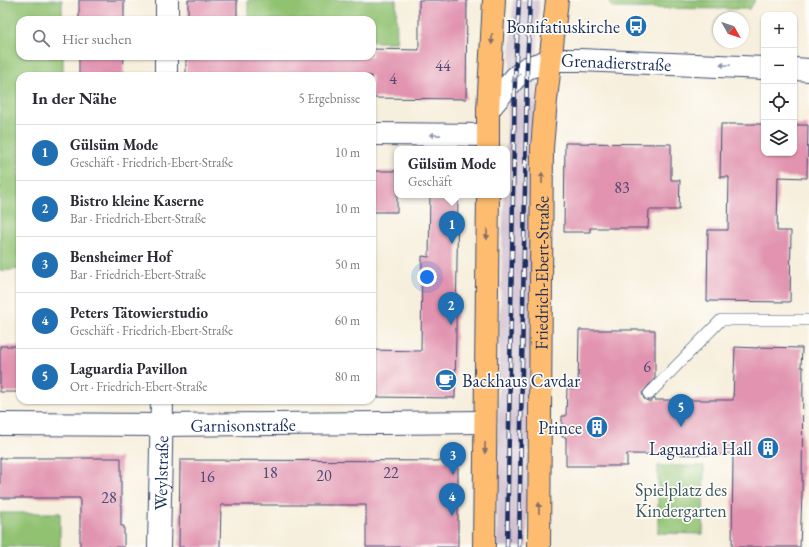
<!DOCTYPE html>
<html lang="de">
<meta charset="utf-8">
<style>
body{margin:0;font-family:"EB Garamond",serif;background:#f7f7f7;color:#2b2b33}
.controls{position:absolute;right:12px;top:12px;display:grid;overflow:hidden;border-radius:8px;box-shadow:0 1px 3px #0004}
.controls button{width:36px;height:36px;display:grid;place-items:center;padding:0;border:0;border-bottom:1px solid #e1e1e2;background:#fff;color:#2b2b33;font:20px sans-serif}
.compass{position:absolute;left:713px;top:12px;width:36px;height:36px;border-radius:50%;background:#fff;box-shadow:0 1px 3px #0004;rotate:130deg}
.you{position:absolute;left:427px;top:277px;width:14px;height:14px;margin:-10px;border:3px solid #fff;border-radius:50%;background:#1a73e8;box-shadow:0 0 0 6px #1a73e833}
.badge{display:grid;place-items:center;width:26px;height:26px;border-radius:50%;background:#1f6fb2;color:#fff;font-size:13px;font-weight:700}
.pin{position:absolute;translate:-50% -33px;filter:drop-shadow(0 1px 2px #0008)}
.pin::after{content:'';position:absolute;top:21px;width:14px;height:12px;background:inherit;clip-path:polygon(0 0,100% 0,50% 100%)}
.popup{position:absolute;left:394px;top:146px;width:116px;height:52px;box-sizing:border-box;display:grid;place-content:center;border-radius:8px;background:#fff;filter:drop-shadow(0 1px 3px #0005);font-size:13px;white-space:nowrap;color:#7c7c81}
.popup b{font-size:15px;color:#2b2b33}
.popup::after{content:'';position:absolute;left:50%;top:100%;margin-left:-8px;border:8px solid transparent;border-top-color:#fff}
.list{margin:0;padding:0;list-style:none}
h2{display:flex;justify-content:space-between;align-items:center;height:52px;margin:0;padding:0 16px;font-size:17px}
h2 small{font-size:13px;font-weight:400;color:#7c7c81}
.list li{display:grid;grid-template-columns:26px 1fr auto;gap:12px;align-items:center;box-sizing:border-box;height:56px;padding:0 16px;border-top:1px solid #e1e1e2}
.list b{display:block;font-size:15px;white-space:nowrap}
.list p{margin:0;font-size:13px;white-space:nowrap;color:#7c7c81}
.list em{font-size:13px;font-style:normal;color:#7c7c81}
.icon{flex:none;width:22px;height:22px;fill:none;stroke:currentColor;stroke-width:2;stroke-linecap:round;stroke-linejoin:round}
.map{position:relative;flex:none;width:809px;height:547px;overflow:hidden}
.search{position:absolute;background:#fff;box-shadow:0 1px 3px #0004;left:16px;top:16px;width:360px;height:44px;display:flex;align-items:center;gap:10px;box-sizing:border-box;padding:0 14px;border-radius:12px;color:#7c7c81;font-size:15px}
.panel{position:absolute;background:#fff;box-shadow:0 1px 3px #0004;left:16px;top:72px;width:360px;height:332px;border-radius:12px}
.map>svg:first-child{display:block}
.industrial{fill:#cfbdcf}
.green{fill:#91c272;stroke:#567868}
.building{fill:#e193af}
.lines{fill:none;stroke-linecap:round;stroke-linejoin:round}
.lane-casing{stroke:#3c4c71;stroke-width:12}
.street-casing{stroke:#3c4c71;stroke-width:24}
.primary-casing{stroke:#3c4c71;stroke-width:24}
.lane{stroke:#fff;stroke-width:11}
.street{stroke:#fff;stroke-width:22}
.primary{stroke:#febc70;stroke-width:22}
.rail-casing{stroke:#1b2f5e;stroke-width:4.5}
.rail{stroke:#fdfcf7;stroke-width:3;stroke-dasharray:9;stroke-linecap:butt}
.oneway{fill:#816e66}
.oneway2{fill:#8d97ae}
.labels{text-anchor:middle;dominant-baseline:central;stroke-width:3.5;stroke-linejoin:round;paint-order:stroke}
.number-label{font-size:16px;fill:#4c4872}
.poi-label{font-size:18px;fill:#1b2f5e;stroke:#fdfcf7;text-anchor:end}
.street-label{font-size:18px;fill:#1b2f5e;stroke:#fdfcf7}
.park-label{font-size:18px;fill:#3e5b64;stroke:#fdfcf7}
</style>
<div class="map">
<svg width="809" height="547" viewBox="0 0 809 547">
<rect width="100%" height="100%" fill="#fdfcf7"/>
<filter id="ink" filterUnits="userSpaceOnUse"><feTurbulence type="fractalNoise" baseFrequency=".025" numOctaves="2"/><feDisplacementMap in="SourceGraphic" scale="8" xChannelSelector="R" yChannelSelector="G"/><feConvolveMatrix kernelMatrix="1 2 1 2 8 2 1 2 1" color-interpolation-filters="sRGB"/></filter>
<filter id="wash" filterUnits="userSpaceOnUse"><feTurbulence type="fractalNoise" baseFrequency=".012" numOctaves="4" result="noise"/><feDisplacementMap in="SourceGraphic" scale="16" xChannelSelector="R" yChannelSelector="G"/><feGaussianBlur stdDeviation="0.9" result="paint"/><feColorMatrix in="noise" values="0 0 0 0 0 0 0 0 0 0 0 0 0 0 0 0 0 1.4 0 .05"/><feComposite in="paint" operator="in"/></filter>
<g filter="url(#wash)">
<rect width="100%" height="100%" fill="#f7efdd"/>
<path class="industrial" d="M513,0H539L527,547H497L498,403L502,244L504,195H507L506,149Z"/>
<path class="green" d="M0,0H62V20H20V56H63V76H20V269L0,271Z
M248,0H396L397,42H372V20H248Z
M610,0H755L750,9L614,8L610,5Z
M658,466H704L703,534L658,533Z
M0,513H60V547H0Z"/>
<g id="blocks">
<path class="building" d="M79,0H124V20H79Z
M188,0H237V20H188Z
M419,0H467L466,99L372,98V76H186V56H372V49L419,50Z
M79,56H124L123,76H79Z
M721,124H764V153H794V125H808L807,178L778,177L777,231H791L790,302L707,301L708,230H728L729,177H720Z
M565,143L671,144V180H680L679,210H649L648,228H590V232H564Z
M372,171H397V212H372Z
M430,195H458L455,398L372,397V350L421,351L422,256L429,257Z
M579,330H655V378L642,393L644,399L648,401H651L655,398V400H733L735,347L758,348V347L802,348L801,367H803L802,493L800,547H732L733,455L627,454V466H566V437H562V416H566L567,388H578Z
M0,346H20V392H0Z
M0,458H121V526H124V547H80V498H0Z
M180,460L458,461V547H366V505H221L220,547H179Z"/>
</g>
</g>
<g filter="url(#ink)">
<use href="#blocks" fill-opacity="0" stroke="#3c4c71" stroke-width="1"/>
<g class="lines">
<g class="lane-casing">
<path id="lane" d="M649,394L721,320H809"/>
</g>
<g class="street-casing">
<g id="street">
<path d="M167,20V0"/>
<path d="M794,69L809,70"/>
<path d="M166,76V56"/>
<path id="s1" d="M488,110L515,78L527,68L551,60H580L764,68"/>
<path d="M372,134L488,135"/>
<path id="s2" d="M0,424L161,425L485,422"/>
<path id="s3" d="M159,547L162,400"/>
</g>
</g>
<g class="primary-casing">
<g id="primary">
<path d="M488,149V110L494,0"/>
<path d="M484,547L488,195"/>
<path id="s4" d="M539,547L542,148L546,100L557,0"/>
</g>
</g>
<use href="#lane" class="lane"/>
<use href="#street" class="street"/>
<use href="#primary" class="primary"/>
<g class="rail-casing">
<path id="rail" d="M507,547L515,78L519,0
M519,547L527,68L530,0"/>
</g>
<use href="#rail" class="rail"/>
</g>
<defs><path id="oneway-solid" d="M-6-.8H1V-3.2L6.5 0L1 3.2V.8H-6Z"/></defs>
<g class="oneway">
<use href="#oneway-solid" transform="translate(492 39) rotate(93)"/>
<use href="#oneway-solid" transform="translate(542 178) rotate(-90)"/>
<use href="#oneway-solid" transform="translate(487 234) rotate(91)"/>
<use href="#oneway-solid" transform="translate(485 448) rotate(91)"/>
<use href="#oneway-solid" transform="translate(539 508) rotate(-90)"/>
</g>
<g class="oneway2">
<use href="#oneway-solid" transform="translate(725 65) rotate(-177)"/>
<use href="#oneway-solid" transform="translate(516 78) rotate(138)"/>
<use href="#oneway-solid" transform="translate(435 135) rotate(-179)"/>
</g>
</g>
<defs>
<g id="bus-disc" transform="scale(1.15)"><circle r="9.5" fill="#1f6fb2" stroke="#fdfcf7"/><path d="M-5-6H5V4H4V6H2V4H-2V6H-4V4H-5ZM-3.5-4V0h7V-4ZM-3.5 1.2v1.5H-2V1.2ZM2 1.2v1.5H3.5V1.2Z" fill="#fff"/></g>
<g id="cafe-disc" transform="scale(1.15)"><circle r="9.5" fill="#1f6fb2" stroke="#fdfcf7"/><path d="M-5.5-4.5H6V0H3Q3 3.5 0 3.5H-2.5Q-5.5 3.5-5.5 0ZM3-3.2v2h1.7v-2ZM-6 4.5H4V6H-6Z" fill="#fff"/></g>
<g id="building-disc" transform="scale(1.15)"><circle r="9.5" fill="#1f6fb2" stroke="#fdfcf7"/><path d="M-4-6H4V6H1V3H-1V6H-4ZM-2.5-4.3h1.7v1.8h-1.7ZM.8-4.3h1.7v1.8H.8ZM-2.5-1h1.7V.8h-1.7ZM.8-1h1.7V.8H.8Z" fill="#fff"/></g>
</defs>
<g fill-rule="evenodd">
<use href="#bus-disc" x="636" y="26"/>
<use href="#cafe-disc" x="446" y="380"/>
<use href="#building-disc" x="597" y="427"/>
<use href="#building-disc" x="768" y="448"/>
</g>
<g class="labels">
<g class="number-label">
<text x="443" y="65">44</text>
<text x="393" y="78">4</text>
<text x="622" y="187">83</text>
<text x="647" y="366">6</text>
<text x="270" y="472">18</text>
<text x="391" y="472">22</text>
<text x="324" y="475">20</text>
<text x="207" y="476">16</text>
<text x="109" y="497">28</text>
</g>
<g class="poi-label">
<text x="620" y="26">Bonifatiuskirche</text>
<text x="462" y="380" text-anchor="start">Backhaus Cavdar</text>
<text x="582" y="427">Prince</text>
<text x="752" y="448">Laguardia Hall</text>
</g>
<g class="street-label">
<text stroke="none"><textPath href="#s1" startOffset="148">Grenadierstraße</textPath></text>
<text stroke="none"><textPath href="#s4" startOffset="274">Friedrich-Ebert-Straße</textPath></text>
<text stroke="none"><textPath href="#s2" startOffset="243">Garnisonstraße</textPath></text>
<text stroke="none"><textPath href="#s3" startOffset="74">Weylstraße</textPath></text>
</g>
<g class="park-label">
<text x="681" y="489">Spielplatz des<tspan x="681" dy="21">Kindergarten</tspan></text>
</g>
</g>
</svg>
<div class="controls">
<button>+</button>
<button>−</button>
<button><svg class="icon" aria-label="locate" viewBox="0 0 24 24"><circle cx="12" cy="12" r="6"/><path d="M12 2v4M12 18v4M2 12h4M18 12h4"/></svg></button>
<button><svg class="icon" aria-label="layers" viewBox="0 0 24 24"><path d="M12 4l9 5-9 5-9-5zM3 14l9 5 9-5"/></svg></button>
</div>
<svg class="compass" viewBox="-18 -18 36 36"><path d="M0-13l5 13h-10z" fill="#e53935"/><path d="M0 13l5-13h-10z" fill="#7c7c81"/></svg>
<div class="you"></div>
<div class="pin badge" style="left:452px;top:244px">1</div>
<div class="popup"><b>Gülsüm Mode</b>Geschäft</div>
<div class="pin badge" style="left:451px;top:325px">2</div>
<div class="pin badge" style="left:453px;top:475px">3</div>
<div class="pin badge" style="left:452px;top:516px">4</div>
<div class="pin badge" style="left:681px;top:427px">5</div>
<div class="search"><svg class="icon" aria-label="search" viewBox="0 0 24 24"><circle cx="10" cy="10" r="6"/><path d="M15 15l6 6"/></svg>Hier suchen</div>
<section class="panel">
<h2>In der Nähe<small>5 Ergebnisse</small></h2>
<ul class="list">
<li><span class="badge">1</span><div><b>Gülsüm Mode</b><p>Geschäft · Friedrich-Ebert-Straße</p></div><em>10 m</em></li>
<li><span class="badge">2</span><div><b>Bistro kleine Kaserne</b><p>Bar · Friedrich-Ebert-Straße</p></div><em>10 m</em></li>
<li><span class="badge">3</span><div><b>Bensheimer Hof</b><p>Bar · Friedrich-Ebert-Straße</p></div><em>50 m</em></li>
<li><span class="badge">4</span><div><b>Peters Tätowierstudio</b><p>Geschäft · Friedrich-Ebert-Straße</p></div><em>60 m</em></li>
<li><span class="badge">5</span><div><b>Laguardia Pavillon</b><p>Ort · Friedrich-Ebert-Straße</p></div><em>80 m</em></li>
</ul>
</section>
</div>
